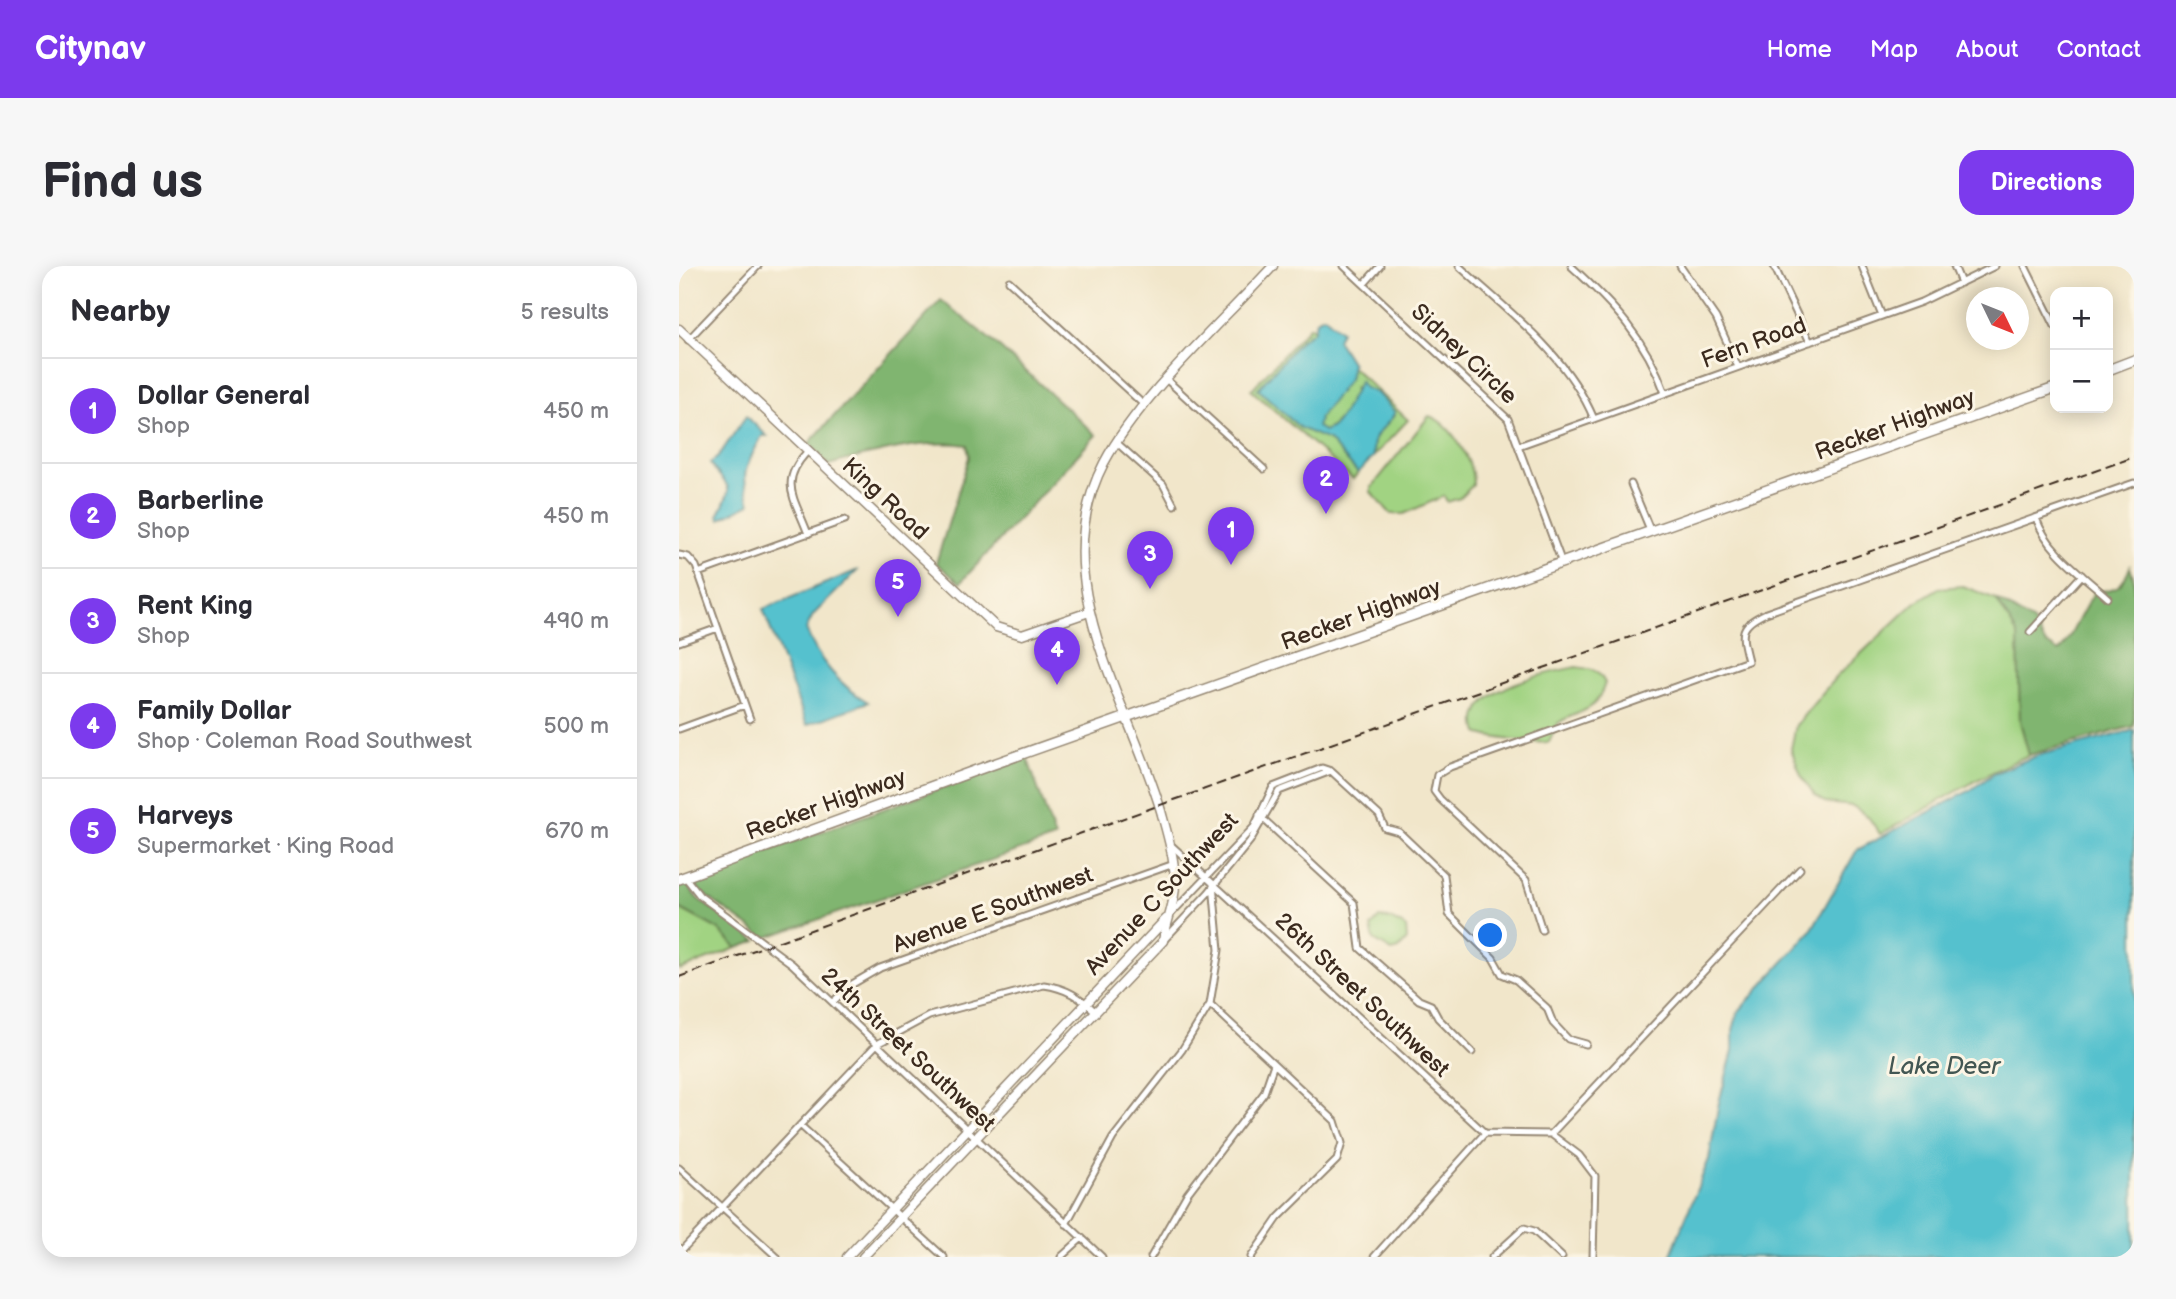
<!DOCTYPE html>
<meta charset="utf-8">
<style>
body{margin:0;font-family:"Balsamiq Sans",sans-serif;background:#f7f7f7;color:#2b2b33}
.controls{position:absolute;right:21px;top:21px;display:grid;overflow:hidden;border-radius:14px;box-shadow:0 4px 18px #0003}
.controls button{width:63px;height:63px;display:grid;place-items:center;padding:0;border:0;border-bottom:2px solid #e1e1e2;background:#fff;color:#2b2b33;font:35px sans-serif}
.compass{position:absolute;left:1287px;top:21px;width:63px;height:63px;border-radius:50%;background:#fff;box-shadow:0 4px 18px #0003;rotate:133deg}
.you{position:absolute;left:812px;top:670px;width:24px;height:24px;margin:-18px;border:5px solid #fff;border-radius:50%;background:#1a73e8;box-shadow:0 0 0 10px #1a73e833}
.badge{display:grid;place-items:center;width:46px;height:46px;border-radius:50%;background:#7c3aed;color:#fff;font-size:23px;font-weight:700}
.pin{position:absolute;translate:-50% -58px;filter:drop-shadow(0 2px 4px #0008)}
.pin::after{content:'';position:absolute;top:37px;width:24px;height:21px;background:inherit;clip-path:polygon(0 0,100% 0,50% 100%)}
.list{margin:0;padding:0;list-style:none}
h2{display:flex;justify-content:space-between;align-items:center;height:91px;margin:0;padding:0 28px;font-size:30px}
h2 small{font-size:23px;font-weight:400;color:#7c7c81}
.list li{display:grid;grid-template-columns:46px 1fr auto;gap:21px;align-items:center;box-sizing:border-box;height:105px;padding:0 28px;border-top:2px solid #e1e1e2}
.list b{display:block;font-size:26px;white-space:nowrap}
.list p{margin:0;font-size:23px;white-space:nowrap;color:#7c7c81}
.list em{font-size:23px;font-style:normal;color:#7c7c81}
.map{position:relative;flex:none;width:1455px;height:991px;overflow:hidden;border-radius:21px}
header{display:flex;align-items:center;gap:42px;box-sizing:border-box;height:98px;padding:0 35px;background:#7c3aed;color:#fff}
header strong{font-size:33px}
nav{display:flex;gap:38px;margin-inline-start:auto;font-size:24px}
.intro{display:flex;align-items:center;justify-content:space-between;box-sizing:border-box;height:168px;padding:0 42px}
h1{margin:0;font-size:49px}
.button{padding:18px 32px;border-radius:21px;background:#7c3aed;color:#fff;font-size:24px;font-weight:700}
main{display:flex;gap:42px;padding:0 42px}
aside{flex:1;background:#fff;border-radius:21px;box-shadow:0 4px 18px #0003}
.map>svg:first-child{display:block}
.green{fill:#a1d382;stroke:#6e7e50;stroke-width:2}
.forest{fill:#80b570;stroke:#5e7047;stroke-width:2}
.water{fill:#55c1ce;stroke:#487676;stroke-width:2}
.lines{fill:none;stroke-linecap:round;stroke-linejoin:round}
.street-casing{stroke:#968874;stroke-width:9}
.secondary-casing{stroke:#968874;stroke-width:11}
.primary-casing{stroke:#968874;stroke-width:12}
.street{stroke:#fff;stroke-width:5}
.secondary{stroke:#fff;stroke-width:8}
.primary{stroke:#fff;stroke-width:9}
.rail{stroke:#3b2a1e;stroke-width:2;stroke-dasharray:10 5;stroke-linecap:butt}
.labels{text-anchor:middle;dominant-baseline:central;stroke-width:6;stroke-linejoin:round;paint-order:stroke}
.street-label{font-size:23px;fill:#3b2a1e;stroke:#fcf5e5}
.water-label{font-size:24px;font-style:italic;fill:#435753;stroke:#fcf5e5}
</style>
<header>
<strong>Citynav</strong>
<nav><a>Home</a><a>Map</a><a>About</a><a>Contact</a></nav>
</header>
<div class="intro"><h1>Find us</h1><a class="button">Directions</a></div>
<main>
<aside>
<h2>Nearby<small>5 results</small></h2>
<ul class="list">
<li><span class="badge">1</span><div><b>Dollar General</b><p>Shop</p></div><em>450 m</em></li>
<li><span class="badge">2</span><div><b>Barberline</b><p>Shop</p></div><em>450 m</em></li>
<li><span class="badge">3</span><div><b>Rent King</b><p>Shop</p></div><em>490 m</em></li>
<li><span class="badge">4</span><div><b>Family Dollar</b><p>Shop · Coleman Road Southwest</p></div><em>500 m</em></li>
<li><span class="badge">5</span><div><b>Harveys</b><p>Supermarket · King Road</p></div><em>670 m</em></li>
</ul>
</aside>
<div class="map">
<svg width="1455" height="991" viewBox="0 0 1455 991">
<rect width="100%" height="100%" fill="#fcf5e5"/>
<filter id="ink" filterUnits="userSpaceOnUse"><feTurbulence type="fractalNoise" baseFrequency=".0143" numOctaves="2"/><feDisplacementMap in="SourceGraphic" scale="14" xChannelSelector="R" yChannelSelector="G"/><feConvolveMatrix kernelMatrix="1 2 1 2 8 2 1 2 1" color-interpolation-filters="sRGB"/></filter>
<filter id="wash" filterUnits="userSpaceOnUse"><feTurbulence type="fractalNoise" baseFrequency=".00686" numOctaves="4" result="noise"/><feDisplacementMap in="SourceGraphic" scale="28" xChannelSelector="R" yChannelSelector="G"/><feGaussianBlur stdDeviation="1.57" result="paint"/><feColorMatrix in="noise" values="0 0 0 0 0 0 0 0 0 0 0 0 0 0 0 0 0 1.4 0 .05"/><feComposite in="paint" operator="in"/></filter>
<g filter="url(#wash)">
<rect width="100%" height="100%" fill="#f1e6ca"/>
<path class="green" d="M631,60L636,65L622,74L579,123L621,162L650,174L679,207L674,213L572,124Z
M671,99L729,154L695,190C691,171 703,160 716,149L698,127L676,121C672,139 661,157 645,165L638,161C641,137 668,129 671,99Z
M750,150C772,157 795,196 794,219L781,232L768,236L765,230L725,248H712L692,226V222Z
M1284,320L1317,333L1339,369L1341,455L1350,489C1298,511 1251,542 1201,568L1190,552L1174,540L1147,537L1135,528L1122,509L1112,483L1117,459L1156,412L1237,336L1260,322Z
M897,401C912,403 919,403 926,417C916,449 903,442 879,457L870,476C859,478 810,472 799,467C782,423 868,407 897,401Z
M0,642L39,663L58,682L0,704Z
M700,652L711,653L727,661L728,674L720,683L713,685L695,674L692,661Z"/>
<path class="forest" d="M262,34L317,78L417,169L281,317L257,297L290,191L288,179C241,173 195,187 149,199L130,177Z
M1451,301L1455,314V460L1350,489L1341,455L1339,369L1317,333L1354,356L1366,377L1380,386C1395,368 1401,347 1415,327C1436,322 1442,325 1451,301Z
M348,491L376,572L86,672L23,627L11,613Z
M5,616L19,633L78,675L58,682L39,663L0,642V617Z"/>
<path class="water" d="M645,50L662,65L658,74L673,98L670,113L641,151L638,161L645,165L654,161L663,149L681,115L686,122L698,127L716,146C709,163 690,165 695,190L679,207L650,174L621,162L579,123L622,74L635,65L637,54Z
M67,150L88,170H83C67,200 61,205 71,238L41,253L39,250C57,215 49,224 31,197L39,191Z
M179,304L134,349L127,363C138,393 161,420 189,436L128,459L84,343Z
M1455,464V991H991L1030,893L1040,836L1054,785V764L1059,746L1132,665L1178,584L1290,525L1316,507L1357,490Z"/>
</g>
<g filter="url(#ink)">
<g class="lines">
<g class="street-casing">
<path id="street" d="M665,0L829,153L883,297
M780,0C831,47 888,88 915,153
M892,0C934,38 967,73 986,127
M1001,0L1037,52L1059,101
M1095,0L1131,76
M1183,0L1203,50
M1275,0L1282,17
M1346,0L1376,60
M330,15L465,139
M685,18L701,0
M9,74L79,0
M488,114L585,203
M437,176L484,218L495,239
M842,179L1242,36L1316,0
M128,186C99,217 116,232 129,268
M952,218L972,266
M1357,252C1369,286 1403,308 1429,332
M0,289L9,291L17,300L71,453
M19,307L166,254
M1351,366L1403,309
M0,376L39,362
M0,463L66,439
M580,549L675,637L681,682L740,734L752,739L759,752L793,786
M491,578L806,867L872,868
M6,611L21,630L113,698L423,991
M491,649L575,561L594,521L643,502L652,505L700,549L706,562L720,566L765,609L770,648L814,692L823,708L837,714L868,742L874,757L889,773L907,778
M863,664L847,614L761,533L755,525L758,509L771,501L1069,395C1062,367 1059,360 1087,347L1455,217
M485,674L529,627L571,575L600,525L652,505
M154,736L170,720L201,702L495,598
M531,738L656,855L663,877L658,894L599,952L572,991
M121,859L265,991
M872,868L1121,603
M872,868L900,889L916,910L914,991
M0,902L98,991
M387,958L434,872L503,784L531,738L540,684L534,618
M0,987L198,778L250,750L365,719C387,722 401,731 417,746
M382,991L403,972
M472,991L508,928L585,827L595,798
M695,991L806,867
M813,991L845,962L855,965L883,991"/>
</g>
<g class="secondary-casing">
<path id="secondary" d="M0,63L317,361L343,369L410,346
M168,991L487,653
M184,991L484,675C488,654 497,634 496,613C495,590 488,567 482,545C449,433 364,314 425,197C461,129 541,58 594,0"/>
</g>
<g class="primary-casing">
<path id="primary" d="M1429,104L1455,94
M0,613L295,505L1376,122"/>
</g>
<use href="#street" class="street"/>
<use href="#secondary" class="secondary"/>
<use href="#primary" class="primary"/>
<path class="rail" d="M0,711L1455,191"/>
</g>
</g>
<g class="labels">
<g class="street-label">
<text transform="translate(1075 77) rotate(-20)">Fern Road</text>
<text transform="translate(785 88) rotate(43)">Sidney Circle</text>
<text transform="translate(1216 159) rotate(-20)">Recker Highway</text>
<text transform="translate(206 233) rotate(43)">King Road</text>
<text transform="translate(682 349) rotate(-20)">Recker Highway</text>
<text transform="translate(147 539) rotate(-20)">Recker Highway</text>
<text transform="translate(483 628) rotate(-47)">Avenue C Southwest</text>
<text transform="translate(314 644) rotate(-20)">Avenue E Southwest</text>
<text transform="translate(683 729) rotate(43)">26th Street Southwest</text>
<text transform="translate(229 784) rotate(43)">24th Street Southwest</text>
</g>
<g class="water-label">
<text x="1265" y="800">Lake Deer</text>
</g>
</g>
</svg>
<div class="controls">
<button>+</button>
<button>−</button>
</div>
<svg class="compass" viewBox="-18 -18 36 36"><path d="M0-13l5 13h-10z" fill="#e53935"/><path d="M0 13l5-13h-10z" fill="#7c7c81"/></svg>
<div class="you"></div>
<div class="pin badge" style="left:552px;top:299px">1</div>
<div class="pin badge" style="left:647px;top:248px">2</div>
<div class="pin badge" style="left:471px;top:323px">3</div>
<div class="pin badge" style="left:378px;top:419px">4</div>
<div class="pin badge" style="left:219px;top:351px">5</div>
</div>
</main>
